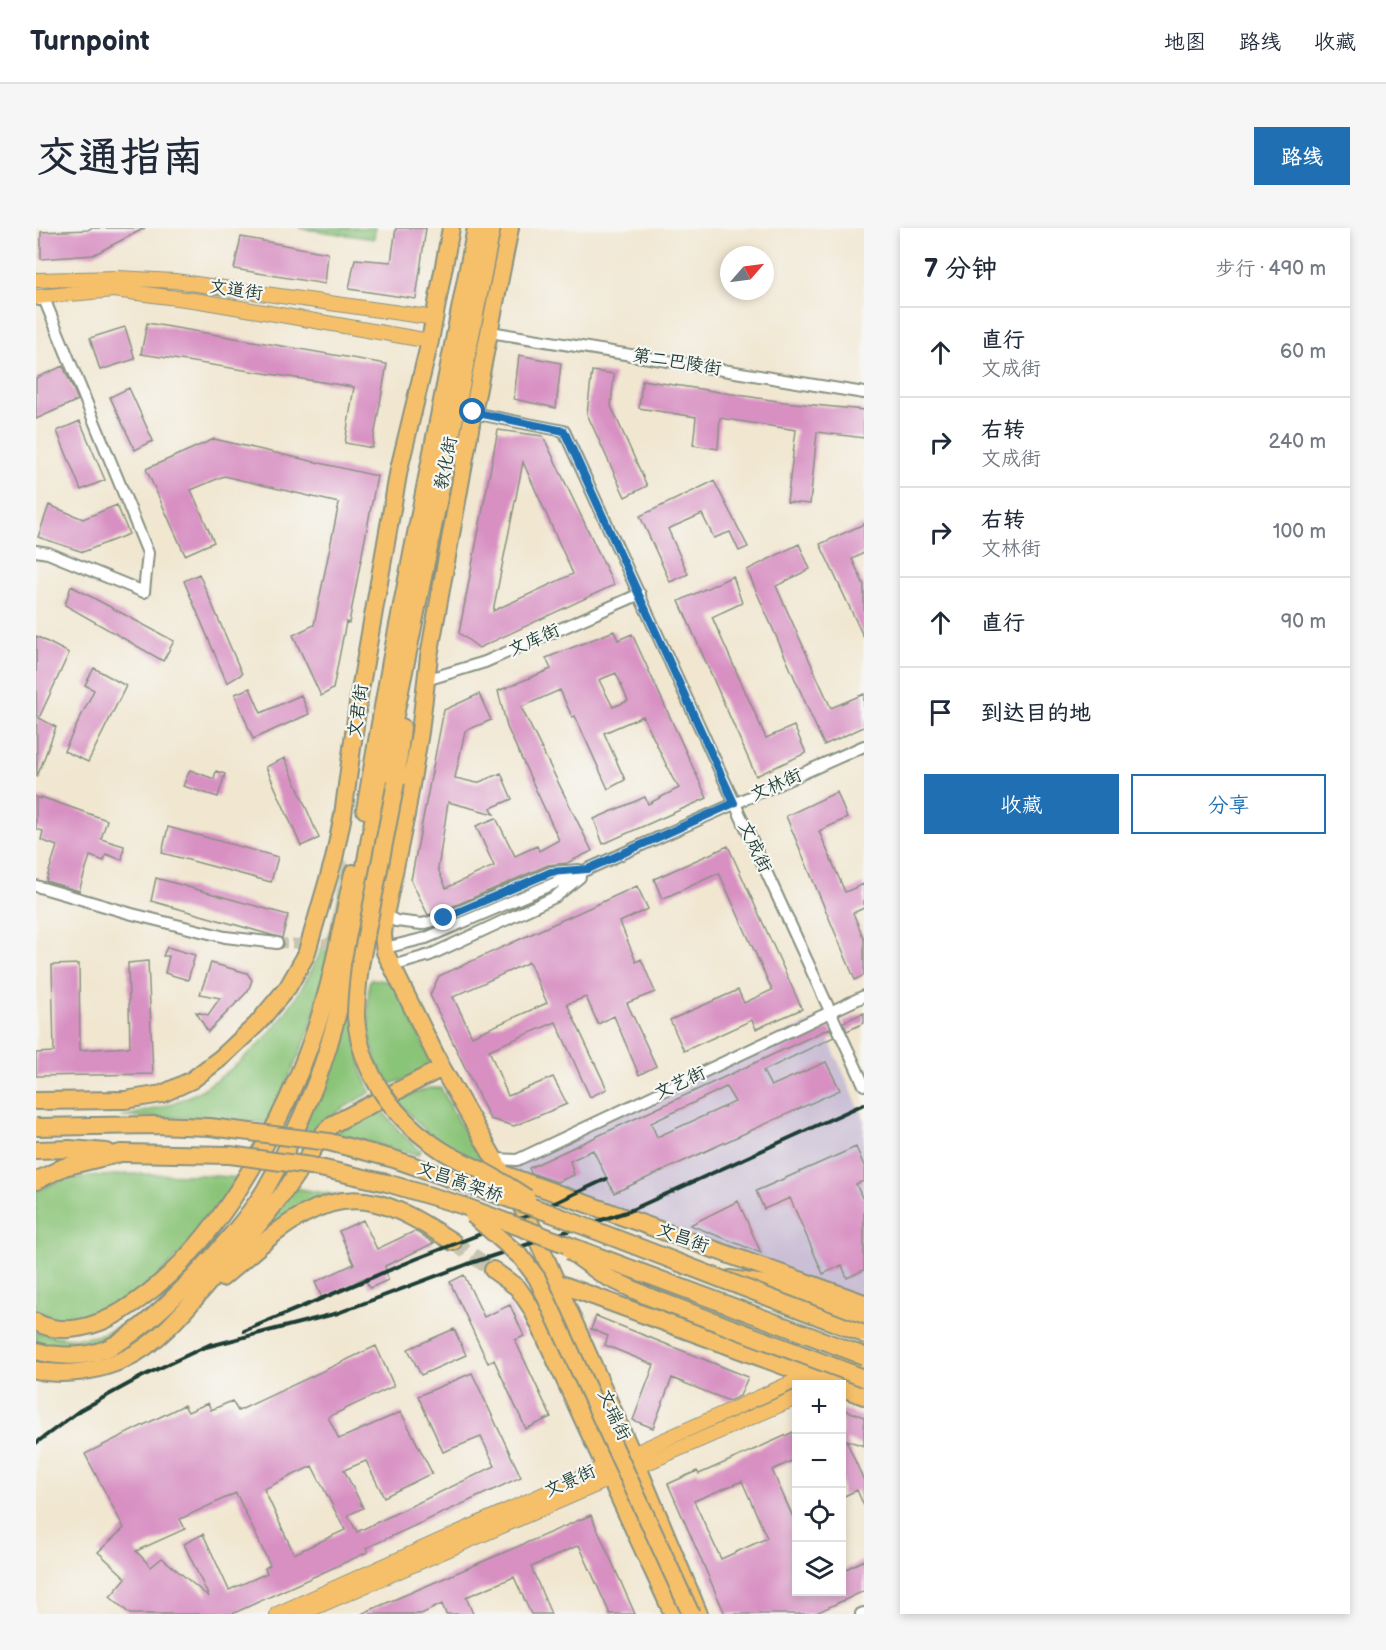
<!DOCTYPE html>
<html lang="zh">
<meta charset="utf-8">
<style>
body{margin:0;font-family:"Balsamiq Sans","LXGW WenKai TC",sans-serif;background:#f6f6f7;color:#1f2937}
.controls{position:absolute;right:18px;bottom:18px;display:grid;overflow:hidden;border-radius:0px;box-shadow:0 3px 9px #0003}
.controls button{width:54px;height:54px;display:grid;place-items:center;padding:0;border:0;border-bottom:2px solid #e0e1e3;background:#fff;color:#1f2937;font:30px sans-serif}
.compass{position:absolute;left:684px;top:18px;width:54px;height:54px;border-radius:50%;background:#fff;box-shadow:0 3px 9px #0003;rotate:62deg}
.stop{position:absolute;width:18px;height:18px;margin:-14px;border:4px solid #1f6fb2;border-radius:50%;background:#fff}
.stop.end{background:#1f6fb2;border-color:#fff;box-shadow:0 2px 6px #0008}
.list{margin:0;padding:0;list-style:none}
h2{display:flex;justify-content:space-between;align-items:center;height:78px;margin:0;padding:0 24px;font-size:26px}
h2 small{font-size:20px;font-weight:400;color:#747a83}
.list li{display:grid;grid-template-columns:39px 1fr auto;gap:18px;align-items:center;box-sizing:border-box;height:90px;padding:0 24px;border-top:2px solid #e0e1e3}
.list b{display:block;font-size:22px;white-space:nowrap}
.list p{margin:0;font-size:20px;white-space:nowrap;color:#747a83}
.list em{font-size:20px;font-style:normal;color:#747a83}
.actions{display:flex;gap:12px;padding:18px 24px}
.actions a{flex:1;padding:14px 0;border:2px solid #1f6fb2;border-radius:0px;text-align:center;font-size:21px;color:#1f6fb2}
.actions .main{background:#1f6fb2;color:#fff}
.icon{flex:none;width:33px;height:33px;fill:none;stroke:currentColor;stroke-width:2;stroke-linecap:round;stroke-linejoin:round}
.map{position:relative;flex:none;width:828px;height:1386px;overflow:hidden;border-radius:0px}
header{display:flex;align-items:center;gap:36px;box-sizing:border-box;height:84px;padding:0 30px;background:#fff;border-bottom:2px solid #e0e1e3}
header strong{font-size:28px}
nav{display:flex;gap:33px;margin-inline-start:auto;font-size:21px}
.intro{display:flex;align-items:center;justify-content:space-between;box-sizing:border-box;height:144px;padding:0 36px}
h1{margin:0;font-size:42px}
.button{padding:15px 27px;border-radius:0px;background:#1f6fb2;color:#fff;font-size:21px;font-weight:700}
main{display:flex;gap:36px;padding:0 36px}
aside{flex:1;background:#fff;border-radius:0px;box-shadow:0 3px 9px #0003}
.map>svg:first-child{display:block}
.industrial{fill:#cbbfd5}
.green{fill:#8ac478;stroke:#548056;stroke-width:1.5}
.building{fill:#d890c3;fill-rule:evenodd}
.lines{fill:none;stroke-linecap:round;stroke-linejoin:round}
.minor-tunnel{stroke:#c7c5b2;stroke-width:10;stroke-dasharray:10 5;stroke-linecap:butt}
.highway-tunnel{stroke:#c7c5b2;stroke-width:16;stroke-dasharray:16 8;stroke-linecap:butt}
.minor-casing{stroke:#889282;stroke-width:14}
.major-casing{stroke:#889282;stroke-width:16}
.highway-casing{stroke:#889282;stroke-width:20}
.minor{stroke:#fff;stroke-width:10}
.major{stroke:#f6c06b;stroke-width:14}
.highway{stroke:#f6c06b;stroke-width:16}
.rail{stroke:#1f3d34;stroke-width:4}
.highway-bridge-casing{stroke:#889282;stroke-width:20;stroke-linecap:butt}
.highway-bridge{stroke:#f6c06b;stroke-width:16}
.route{stroke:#1f6fb2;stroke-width:8}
.labels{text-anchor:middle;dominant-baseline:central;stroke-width:4.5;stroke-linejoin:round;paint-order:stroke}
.street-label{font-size:18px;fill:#1f3d34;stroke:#f6f6f2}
</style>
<header>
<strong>Turnpoint</strong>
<nav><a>地图</a><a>路线</a><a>收藏</a></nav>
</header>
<div class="intro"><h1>交通指南</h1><a class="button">路线</a></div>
<main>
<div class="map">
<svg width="828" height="1386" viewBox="0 0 828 1386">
<rect width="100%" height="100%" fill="#f6f6f2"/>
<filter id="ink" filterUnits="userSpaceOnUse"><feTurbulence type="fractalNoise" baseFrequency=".0167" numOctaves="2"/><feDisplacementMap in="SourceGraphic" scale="12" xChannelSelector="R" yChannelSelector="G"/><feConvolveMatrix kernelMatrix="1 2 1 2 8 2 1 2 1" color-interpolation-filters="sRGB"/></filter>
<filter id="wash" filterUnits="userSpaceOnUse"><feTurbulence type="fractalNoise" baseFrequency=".008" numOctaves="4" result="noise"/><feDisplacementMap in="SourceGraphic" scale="24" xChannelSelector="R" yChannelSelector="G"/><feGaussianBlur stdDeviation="1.35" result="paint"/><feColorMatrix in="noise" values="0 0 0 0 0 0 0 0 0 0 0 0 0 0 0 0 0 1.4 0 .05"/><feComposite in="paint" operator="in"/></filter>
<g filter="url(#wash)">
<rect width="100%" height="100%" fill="#f1e7d1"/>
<path class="industrial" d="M783,790L828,891V1076L470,952L481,932Z"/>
<path class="green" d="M263,0H339L338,11Z
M311,630L287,749L274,802L233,895L172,890L84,889C112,883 142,876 167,861C221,827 256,785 283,727C287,718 293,708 296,698C302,676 306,653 311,630Z
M319,735L325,841L335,864L304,882L280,903L267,901Z
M335,751L350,753L360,758L397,837L381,848L350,857C333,824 330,791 333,755Z
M393,860H405L422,893L456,941L398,912L360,872Z
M343,879L364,904L385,923L381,927L299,906L312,895Z
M91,946L168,947L203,950L165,1004L116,1055L59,1090L20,1093L0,1083V963L28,951Z
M258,960L306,968L218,1016Z
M104,1087C72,1114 42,1128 0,1114V1104C45,1116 65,1111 104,1087Z"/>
<g id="blocks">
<path class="building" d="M55,0H109L57,27L5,31V4L52,2Z
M360,0H390L380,71L313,61L319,31L355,34Z
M205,9L292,25L289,56L198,41Z
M111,95L351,136L336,220L309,215L318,159L105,126Z
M89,99L99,131L64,142L54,110Z
M483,127L525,135L520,180L478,171Z
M27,138L42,172L0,191V150Z
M556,143L578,146L575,178L611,258L589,269L551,186Z
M606,152L748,174L828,182V210L781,204L774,276L751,274L760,202L684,190L682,221L657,217L660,189L603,180Z
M93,160L117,213L99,222L74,169Z
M44,193L69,252L45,262L21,203Z
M462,202L507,208L578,357L443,420L423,405ZM487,234L537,346L457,383Z
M178,211L341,248L313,395L310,394L297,461L285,468L257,407L278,397L303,275L188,248L155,262L178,314L149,327L110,241Z
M678,253L712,319L703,323L694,304L678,310L666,286L632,301L652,346L634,354L604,288Z
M13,277L47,291L81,277L93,306L47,324L2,309Z
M828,296V325L816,331L828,357V410L784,316Z
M763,316L774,341L740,358L795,480L828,466V499L788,517L711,342Z
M163,346L206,446L191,455L148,353Z
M697,348L706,375L676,389L730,510L758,498L770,525L720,548L643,373Z
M35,358L138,413L127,433L29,377Z
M578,403L582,412L596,406L671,570L567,616L558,591L609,569L612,576L643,560L637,551L607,488L568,505L589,552L572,561L539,488L536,489L524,462L485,479L556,623L531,635L512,637L406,683L392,687L375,652L408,482L443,466L455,492L429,503L419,550L441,555L465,545L476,571L455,580L458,586L412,574L402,641L410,660L458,638L440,598L460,590L479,628L501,618L503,623L523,612L471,499L462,463L515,441L510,430ZM580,445L592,473L577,479L563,452Z
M0,408L33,425L3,490L20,499L1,549Z
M58,440L90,458L52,534L28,523L58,462L49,457Z
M214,460L225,485L265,467L273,486L217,511L199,466Z
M249,530L283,610L265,618L230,539Z
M154,542L178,551L180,543L189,546L182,569L147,558Z
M801,564L811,590L783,603L809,664L828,656V680L817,685L828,711V747L819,752L750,588Z
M0,569L4,571L5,569L71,592L65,611L88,618L86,632L70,626L68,633L54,628L43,663L10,653L21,618L5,612L7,603L0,601Z
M132,599L242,629L235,654L126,625Z
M692,618L766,781L720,801L716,792L648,823L634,792L702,762L708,775L736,762L683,645L626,671L618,651Z
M120,650L252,687L246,710L115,673Z
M601,658L612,681L584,694L600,734L605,731L619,764L591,775L620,838L603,847L578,788L562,796L550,769L531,776L571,861L554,869L520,794L453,822L472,868L517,849L531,876L478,898L454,891L394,767L403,748ZM493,734L511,775L436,808L417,769Z
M131,719L159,727L152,752L129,745L133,728H127Z
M112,733L117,846L0,848V825L18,824L16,737L43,736L44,822L94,819L92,735Z
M175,735L211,745L216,752L212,763L172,804L160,784L172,787L184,770L164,766Z
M828,785V795L811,803L807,794Z
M794,800L798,809L727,843L735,858L790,834L804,862L578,965L557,922L534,933L538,947L521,954L495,945L493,940ZM690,859L699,874L621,909L615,895Z
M820,919L828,938V953L820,956L828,974V1042L811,1050L806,1037L787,1046L754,970L728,981L720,963Z
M702,973L725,1025L654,997Z
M327,992L341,1021L379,1003L398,1015L349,1038L352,1052L334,1060L328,1050L286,1070L279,1054L318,1036L303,1003Z
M428,1047L448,1089L474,1077L488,1108L479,1112L515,1189L490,1201L458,1132L452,1135L414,1054Z
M560,1088L712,1149L704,1168L693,1173L636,1150L617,1200L597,1192L618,1137L569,1117L572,1108L555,1101Z
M418,1101L430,1127L385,1147L372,1121Z
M340,1118L358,1158L292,1189L303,1211L365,1184L396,1245L348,1269L330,1233L308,1242L327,1280L312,1287L321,1304L459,1238L445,1209L407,1224L382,1168L436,1145L485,1249L330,1320L332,1324L196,1386H94L74,1369L90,1350L62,1324L88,1300L49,1226L148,1177L152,1184L172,1175L175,1182L196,1173L202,1183ZM276,1238L309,1302L258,1326L228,1261ZM200,1265L234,1337L229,1340L231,1345L193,1362L167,1306L148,1316L173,1369L126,1330L115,1339L100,1323L149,1301L144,1291Z
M806,1181L828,1189V1218L810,1212L828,1253V1278L821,1262L806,1269Z
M760,1203V1231L736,1242L757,1289L760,1288V1364H806V1343L828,1332V1363L778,1386H689L632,1256L661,1243L663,1246ZM706,1253L731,1310L685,1331L658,1273Z
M555,1287L599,1386H574L543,1317L495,1339L515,1386H495L478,1349L430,1369L437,1386H410L406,1376L385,1386H325Z"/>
</g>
</g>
<g filter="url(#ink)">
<use href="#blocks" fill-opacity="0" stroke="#889282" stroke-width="1.5"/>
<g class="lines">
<path class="minor-tunnel" d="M241,715L307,717"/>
<path class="highway-tunnel" d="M417,1014L457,1042"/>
<g class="minor-casing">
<path id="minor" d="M454,104L828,165
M437,185L528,203L828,857
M0,323L12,325L108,364L112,325L7,68L3,72
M390,452L449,434L604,366
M0,658L96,686L189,709L241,715
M349,687L360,693L386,696L408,690L515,644L543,642
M353,719L390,710L552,641L828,518
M356,738L394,727L519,669L544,649
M459,931L481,932L828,768
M825,1386L828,1385"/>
</g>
<g class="major-casing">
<path id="major" d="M0,52L81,50L139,53L399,90
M0,69L78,62L164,73L394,113
M790,1156L828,1139
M241,1386L826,1123
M264,1386L760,1170"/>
</g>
<g class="highway-casing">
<path id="highway" d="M474,0L437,185L393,428L384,504L370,587L349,687L347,707L349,724L406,840L491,988L602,1239L663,1386
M360,554L366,499
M329,582L355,433L440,0
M0,873L89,872L126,866L156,852L186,829L221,796L252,759L270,727L298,631L307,587L323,468L363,241L394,113L415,0
M0,922L34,921L71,924
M467,946L828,1075
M0,953L28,939L85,925
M457,1042L482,1060L496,1081L637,1386
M186,1050C229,1015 278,959 340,975C368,982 393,999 417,1014
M694,1051L750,1059L828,1088
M519,1054L797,1156
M0,1094C27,1109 62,1098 86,1083C186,1023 265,867 293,756C302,720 309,682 317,645
M0,1123C23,1129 47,1130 70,1121C114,1103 204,1004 229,962C248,929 265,892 279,857C314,768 321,671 340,578C381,386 418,193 456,0
M0,1142C29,1149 63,1143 89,1131C124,1115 155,1075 179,1047C200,1022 222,999 241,973C258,951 272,928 288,905L297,896L406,840
M806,1160L828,1168"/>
</g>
<use href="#minor" class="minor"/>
<use href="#major" class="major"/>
<use href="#highway" class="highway"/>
<path class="rail" d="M208,1103L380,1031L491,988L570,951
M166,1120L302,1085L432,1036L593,983L828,876
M0,1215L43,1183L109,1147L175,1116"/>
<g class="highway-bridge-casing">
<path id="highway-bridge" d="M360,554L324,738C322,755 320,772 320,789C324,846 360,893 407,923C421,932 437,938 452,946C465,953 478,962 491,970
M0,899L118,897L174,899L293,914L358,931L514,985L828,1106
M85,925L194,927L275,938L351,955L425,977L828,1128
M437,987L486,1030L501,1050L655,1386
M535,1024L567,1047L611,1068L828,1150"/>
</g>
<use href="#highway-bridge" class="highway-bridge"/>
</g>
</g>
<g class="lines" filter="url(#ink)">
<path class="route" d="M408,690L515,644L552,641L698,575L528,203L437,184"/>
</g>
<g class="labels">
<g class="street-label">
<text transform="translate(200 62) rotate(8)">文道街</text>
<text transform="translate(641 134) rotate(9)">第二巴陵街</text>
<text transform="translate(410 235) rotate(-79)">教化街</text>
<text transform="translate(498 412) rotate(-24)">文库街</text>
<text transform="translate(322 483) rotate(-82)">文君街</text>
<text transform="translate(740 557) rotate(-24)">文林街</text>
<text transform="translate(719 619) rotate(65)">文成街</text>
<text transform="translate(644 855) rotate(-25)">文艺街</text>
<text transform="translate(424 954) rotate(19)">文昌高架桥</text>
<text transform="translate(647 1010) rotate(20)">文昌街</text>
<text transform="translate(578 1187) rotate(66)">文瑞街</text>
<text transform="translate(534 1253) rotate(-24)">文景街</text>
</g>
</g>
</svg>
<div class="controls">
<button>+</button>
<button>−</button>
<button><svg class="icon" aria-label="locate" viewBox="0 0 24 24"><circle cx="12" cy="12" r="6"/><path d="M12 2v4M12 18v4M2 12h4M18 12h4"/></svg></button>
<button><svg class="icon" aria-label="layers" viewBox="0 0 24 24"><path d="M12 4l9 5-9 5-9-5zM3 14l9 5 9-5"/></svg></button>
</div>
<svg class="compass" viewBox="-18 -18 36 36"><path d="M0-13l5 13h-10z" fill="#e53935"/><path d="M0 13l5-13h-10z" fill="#747a83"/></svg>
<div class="stop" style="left:437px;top:184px"></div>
<div class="stop end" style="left:408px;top:690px"></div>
</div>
<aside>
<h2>7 分钟<small>步行 · 490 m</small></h2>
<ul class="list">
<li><svg class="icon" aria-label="ahead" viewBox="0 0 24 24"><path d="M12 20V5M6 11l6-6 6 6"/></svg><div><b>直行</b><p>文成街</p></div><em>60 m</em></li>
<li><svg class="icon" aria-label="right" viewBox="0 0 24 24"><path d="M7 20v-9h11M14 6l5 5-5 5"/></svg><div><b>右转</b><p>文成街</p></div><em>240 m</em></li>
<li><svg class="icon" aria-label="right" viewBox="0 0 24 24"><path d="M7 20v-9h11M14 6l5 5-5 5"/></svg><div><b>右转</b><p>文林街</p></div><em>100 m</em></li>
<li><svg class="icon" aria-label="ahead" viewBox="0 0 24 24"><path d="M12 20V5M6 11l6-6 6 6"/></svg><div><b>直行</b></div><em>90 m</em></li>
<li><svg class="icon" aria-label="arrive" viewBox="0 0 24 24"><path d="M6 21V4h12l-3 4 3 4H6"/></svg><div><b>到达目的地</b></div></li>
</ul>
<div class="actions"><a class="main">收藏</a><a>分享</a></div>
</aside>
</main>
